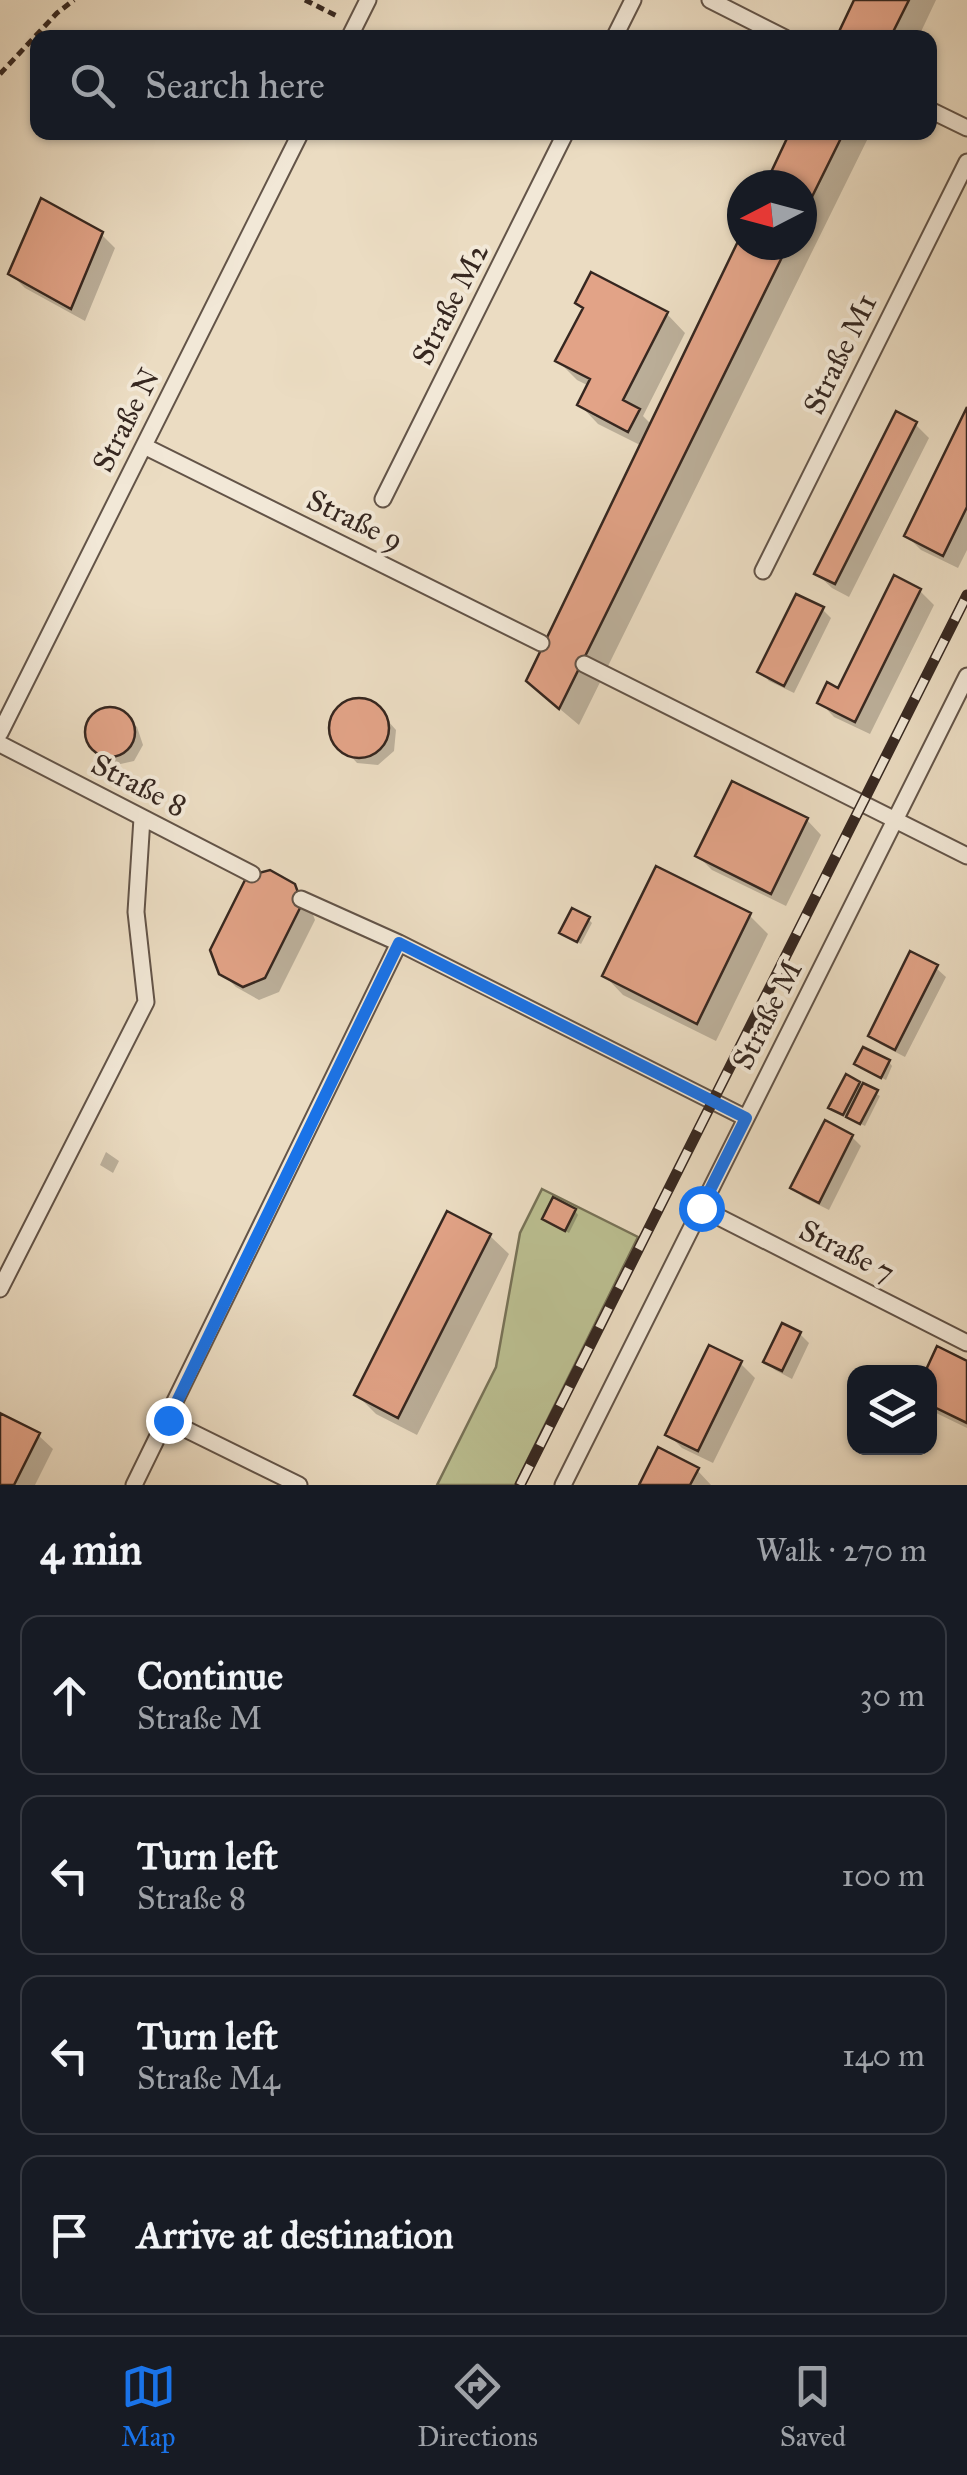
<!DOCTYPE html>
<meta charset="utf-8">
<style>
body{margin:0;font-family:"IM FELL Great Primer",serif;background:#242831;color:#f1f3f6}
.controls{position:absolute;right:30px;bottom:30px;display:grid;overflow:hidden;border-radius:20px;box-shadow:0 2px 8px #0004}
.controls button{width:90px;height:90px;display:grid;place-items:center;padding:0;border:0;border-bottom:2px solid #363941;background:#171b24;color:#f1f3f6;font:50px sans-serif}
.compass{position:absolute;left:727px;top:170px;width:90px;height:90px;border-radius:50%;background:#171b24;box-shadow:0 2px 8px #0004;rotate:264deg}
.stop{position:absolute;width:30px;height:30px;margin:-22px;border:8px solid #1a73e8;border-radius:50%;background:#fff}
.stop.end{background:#1a73e8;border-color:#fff;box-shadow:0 2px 10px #0008}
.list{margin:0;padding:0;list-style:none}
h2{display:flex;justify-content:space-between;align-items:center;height:130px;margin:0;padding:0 40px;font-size:42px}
h2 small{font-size:32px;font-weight:400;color:#9ea1a6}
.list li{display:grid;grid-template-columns:65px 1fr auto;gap:30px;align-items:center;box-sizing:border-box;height:160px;margin:0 20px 20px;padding:0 20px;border:2px solid #363941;border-radius:20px}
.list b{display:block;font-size:38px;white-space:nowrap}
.list p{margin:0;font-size:32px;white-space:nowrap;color:#9ea1a6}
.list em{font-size:32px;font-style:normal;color:#9ea1a6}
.icon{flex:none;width:55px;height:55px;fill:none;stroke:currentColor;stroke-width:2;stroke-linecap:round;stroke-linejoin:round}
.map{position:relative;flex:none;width:967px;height:1485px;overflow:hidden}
.search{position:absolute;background:#171b24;box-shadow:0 2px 8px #0004;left:30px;right:30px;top:30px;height:110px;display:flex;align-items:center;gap:25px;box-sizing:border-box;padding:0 35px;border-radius:20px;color:#9ea1a6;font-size:38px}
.sheet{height:850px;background:#171b24}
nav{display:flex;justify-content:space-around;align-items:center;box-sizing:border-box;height:140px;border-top:2px solid #363941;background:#171b24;font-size:28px;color:#9ea1a6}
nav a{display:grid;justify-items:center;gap:5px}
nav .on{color:#1a73e8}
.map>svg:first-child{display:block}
.green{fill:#bbbf91;stroke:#787358;stroke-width:2.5}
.shadow{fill:#0003}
.building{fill:#e2a387;stroke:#362720;stroke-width:2.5}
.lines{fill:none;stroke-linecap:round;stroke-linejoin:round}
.service-casing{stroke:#635448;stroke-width:19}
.path{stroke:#362720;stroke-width:5;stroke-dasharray:8 5;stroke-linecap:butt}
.service{stroke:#f2e8d7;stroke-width:15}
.rail-casing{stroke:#362720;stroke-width:11}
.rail{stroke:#f2e8d7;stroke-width:8;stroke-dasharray:22;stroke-linecap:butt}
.route{stroke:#1a73e8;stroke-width:12}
.labels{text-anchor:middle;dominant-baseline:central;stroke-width:8;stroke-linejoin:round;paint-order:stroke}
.street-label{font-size:30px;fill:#362720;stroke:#f2e8d7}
</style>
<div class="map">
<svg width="967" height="1485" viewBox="0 0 967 1485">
<rect width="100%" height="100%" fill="#ebdcc2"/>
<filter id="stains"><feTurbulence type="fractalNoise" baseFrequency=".002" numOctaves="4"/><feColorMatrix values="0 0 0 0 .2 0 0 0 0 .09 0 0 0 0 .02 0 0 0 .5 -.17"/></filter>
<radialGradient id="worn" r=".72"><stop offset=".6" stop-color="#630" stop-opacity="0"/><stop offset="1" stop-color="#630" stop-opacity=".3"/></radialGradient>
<path class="green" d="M542,1189L638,1237L515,1485H437L496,1367L520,1233Z"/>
<path class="shadow" d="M857,0H936L918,38H839Z
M793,132H871L579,725L548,699L642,446L598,424L580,405L589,386L577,380L558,361L667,314L685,333L643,416L652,425L742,238V245H802V185H768Z
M101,234L115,248L85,321L25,288L11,274Z
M967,413V550L958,568L921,550L907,536Z
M915,424L929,438L849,597L832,588L817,574Z
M920,591L934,605L870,734L834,717L820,702L839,691Z
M822,609L831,618L794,693L769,681L760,671Z
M351,702L372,703L396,730L394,751L378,765L357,763L333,736L335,715Z
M115,710L137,727L143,745L134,761L116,765L94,749L87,730L97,714Z
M733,784L807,820L821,835L786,906L712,870L698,856Z
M293,886L308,901L315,920L279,992L259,1000L236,987L221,972Z
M749,915L768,934L716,1041L623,995L605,976Z
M588,919L592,923L581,944L566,936Z
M936,968L946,977L905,1057L880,1044L871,1035Z
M889,1062L892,1066L886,1080L857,1064Z
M859,1084L880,1096L865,1126L835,1111Z
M852,1137L861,1146L829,1210L803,1197L793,1188Z
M106,1152L119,1161L113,1173L100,1165Z
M575,1211L578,1215L569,1233L549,1222Z
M490,1236L509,1254L417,1435L376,1414L357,1395Z
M800,1334L809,1343L792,1379L775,1370L766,1361Z
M938,1350L967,1363V1428L930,1410L927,1372Z
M740,1363L755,1378L713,1463L682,1448L668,1434Z
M0,1416L38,1435L53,1449L35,1485H0Z
M697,1470L711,1485H642Z"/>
<path class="building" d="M854,0H909L890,38H836Z
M790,132H844L802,217V185H765Z
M41,198L103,232L71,309L8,274Z
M742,233V245H788L559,709L526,681Z
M591,272L668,312L623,400L640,409L628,432L577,405L590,379L555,361L583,308L575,303Z
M967,407V507L943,556L904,536Z
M896,411L917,422L835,584L814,574Z
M894,575L921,589L855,722L817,703L827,682L838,688Z
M796,594L824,607L784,686L757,672Z
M329 728a30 30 0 1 1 60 0a30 30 0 1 1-60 0Z
M85 732a25 25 0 1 1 50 0a25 25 0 1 1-50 0Z
M732,781L808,818L771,894L695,856Z
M656,866L751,913L697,1024L602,976Z
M270,870L295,884L302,904L265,978L243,987L219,974L210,950L247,876Z
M572,908L590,917L577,942L559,933Z
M910,951L938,965L895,1050L868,1036Z
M863,1047L890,1060L881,1078L854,1064Z
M846,1074L860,1082L843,1115L828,1108Z
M863,1083L878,1090L860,1124L846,1117Z
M825,1120L853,1135L819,1203L790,1188Z
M553,1197L576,1209L565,1231L542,1219Z
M447,1211L491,1234L398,1418L354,1395Z
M782,1323L801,1332L782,1371L763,1362Z
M709,1345L742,1361L698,1451L665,1435Z
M937,1346L967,1361V1423L930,1405V1372H925Z
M0,1413L40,1433L14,1485H0Z
M658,1447L699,1468L690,1485H639Z"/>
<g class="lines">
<g class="service-casing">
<path id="service" d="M710,0L785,38
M349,38L368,0
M614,38L633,0
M930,110L967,128
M144,446L541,643
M383,499L566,132
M763,571L967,162
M584,664L967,856
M0,733L301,132
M0,744L252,874
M301,899L399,943L746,1118
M701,1208L967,1343
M0,1289L146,1002L136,912L142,818
M167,1420L299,1485
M134,1485L399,943
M563,1485L967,676"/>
</g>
<path class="path" d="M305,0L339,17
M0,74L57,13L74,0"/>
<use href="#service" class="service"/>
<g class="rail-casing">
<path id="rail" d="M520,1485L967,595"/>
</g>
<use href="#rail" class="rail"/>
</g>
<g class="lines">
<path class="route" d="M168,1420L399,943L746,1118L701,1208"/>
</g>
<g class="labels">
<g class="street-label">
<text transform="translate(450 304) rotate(-63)">Straße M2</text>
<text transform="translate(840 354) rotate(-64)">Straße M1</text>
<text transform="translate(126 420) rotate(-63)">Straße N</text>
<text transform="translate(355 520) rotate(26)">Straße 9</text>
<text transform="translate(139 785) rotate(27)">Straße 8</text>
<text transform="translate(767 1015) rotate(-63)">Straße M</text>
<text transform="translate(847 1251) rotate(27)">Straße 7</text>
</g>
</g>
<rect width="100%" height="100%" filter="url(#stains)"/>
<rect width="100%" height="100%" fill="url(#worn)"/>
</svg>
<div class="controls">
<button><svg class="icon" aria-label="layers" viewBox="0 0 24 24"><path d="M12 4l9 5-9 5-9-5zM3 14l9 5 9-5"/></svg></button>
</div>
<svg class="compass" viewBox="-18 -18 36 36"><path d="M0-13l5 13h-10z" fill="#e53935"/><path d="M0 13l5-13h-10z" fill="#9ea1a6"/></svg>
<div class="stop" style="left:701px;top:1208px"></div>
<div class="stop end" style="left:168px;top:1420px"></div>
<div class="search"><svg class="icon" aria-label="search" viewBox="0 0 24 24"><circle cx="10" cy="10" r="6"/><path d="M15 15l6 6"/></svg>Search here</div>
</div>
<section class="sheet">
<h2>4 min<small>Walk · 270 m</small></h2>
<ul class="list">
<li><svg class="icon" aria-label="ahead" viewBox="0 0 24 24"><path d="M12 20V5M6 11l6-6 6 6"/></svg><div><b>Continue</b><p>Straße M</p></div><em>30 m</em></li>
<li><svg class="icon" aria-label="left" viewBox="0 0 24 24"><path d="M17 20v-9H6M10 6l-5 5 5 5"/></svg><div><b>Turn left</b><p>Straße 8</p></div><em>100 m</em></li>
<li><svg class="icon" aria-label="left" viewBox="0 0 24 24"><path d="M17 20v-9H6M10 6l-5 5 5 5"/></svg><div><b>Turn left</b><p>Straße M4</p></div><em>140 m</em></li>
<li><svg class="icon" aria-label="arrive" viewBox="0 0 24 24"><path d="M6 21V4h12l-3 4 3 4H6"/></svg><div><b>Arrive at destination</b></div></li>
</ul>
</section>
<nav>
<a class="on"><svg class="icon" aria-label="map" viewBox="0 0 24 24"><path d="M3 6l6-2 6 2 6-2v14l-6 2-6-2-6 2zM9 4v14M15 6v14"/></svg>Map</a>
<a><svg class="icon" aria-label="directions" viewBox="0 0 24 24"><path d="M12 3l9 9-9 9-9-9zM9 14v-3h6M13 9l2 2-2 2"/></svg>Directions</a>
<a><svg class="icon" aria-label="saved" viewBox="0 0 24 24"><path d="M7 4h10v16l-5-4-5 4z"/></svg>Saved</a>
</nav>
